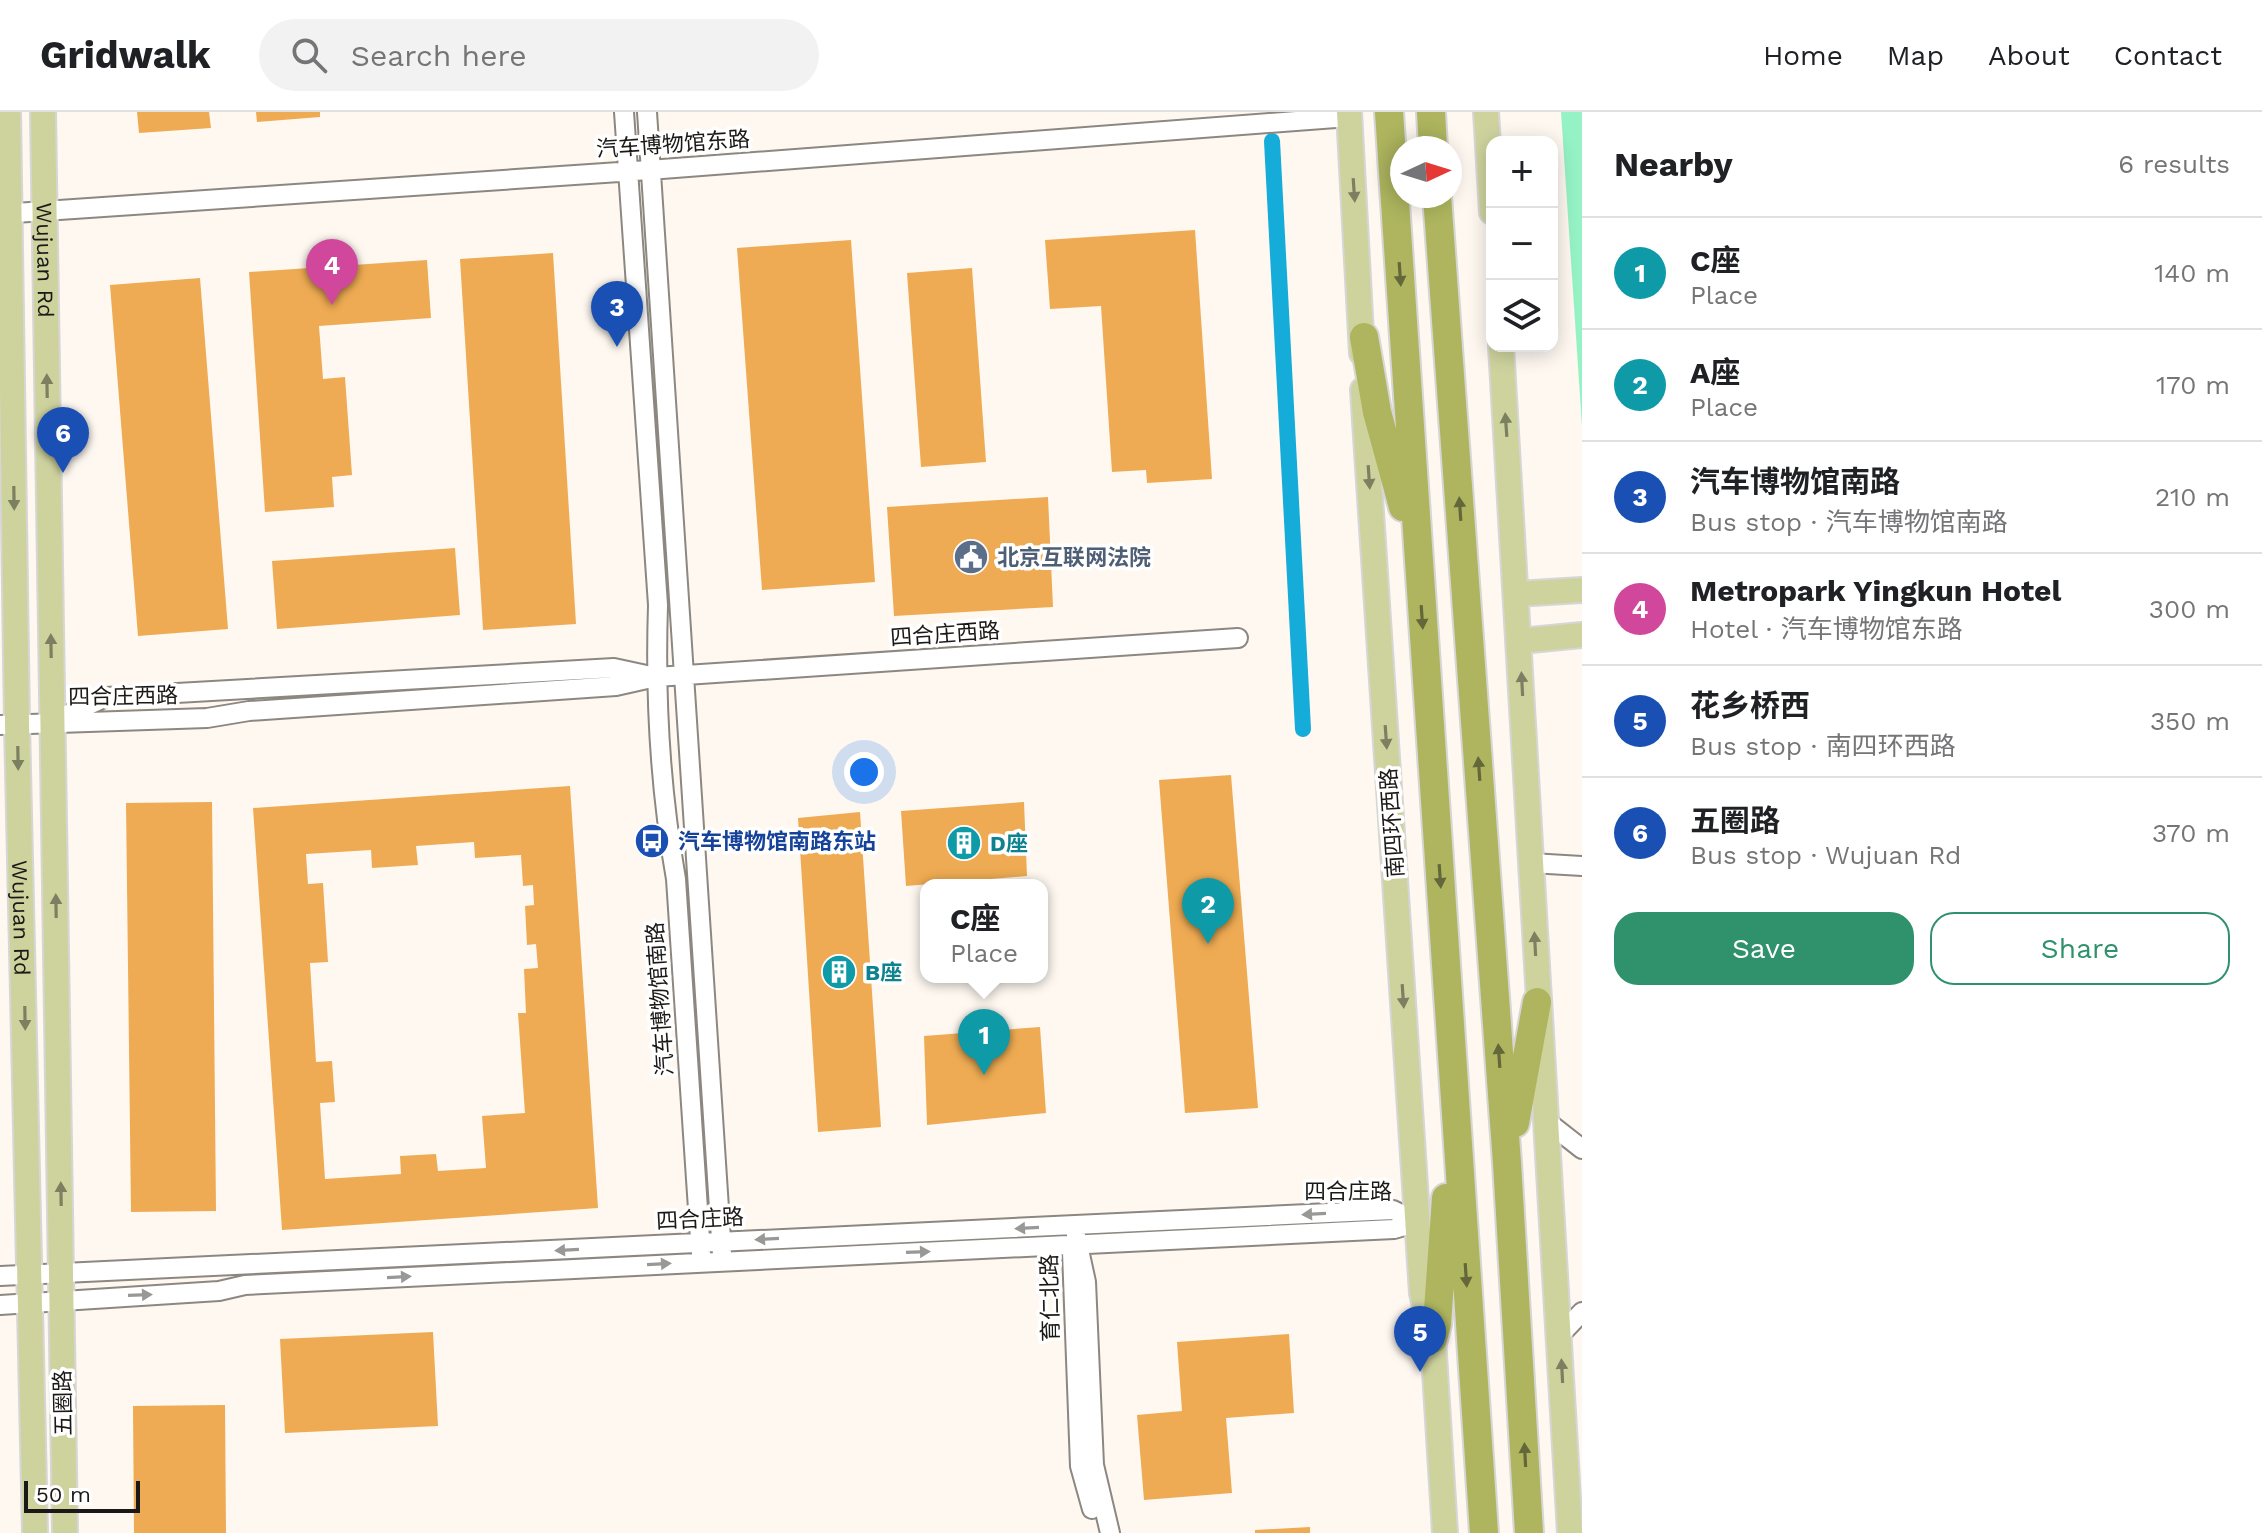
<!DOCTYPE html>
<meta charset="utf-8">
<style>
body{margin:0;font-family:"Work Sans","Noto Sans SC",sans-serif;background:#f2f2f2;color:#202124}
.controls{position:absolute;right:24px;top:24px;display:grid;overflow:hidden;border-radius:16px;box-shadow:0 4px 20px #0003}
.controls button{width:72px;height:72px;display:grid;place-items:center;padding:0;border:0;border-bottom:2px solid #e0e0e0;background:#fff;color:#202124;font:40px sans-serif}
.compass{position:absolute;left:1390px;top:24px;width:72px;height:72px;border-radius:50%;background:#fff;box-shadow:0 4px 20px #0003;rotate:86deg}
.scale{position:absolute;left:24px;bottom:20px;width:116px;box-sizing:border-box;padding-left:8px;border:4px solid #1b1917;border-top:0;font-size:22px;line-height:28px;white-space:nowrap;color:#1b1917;-webkit-text-stroke:6px #fff;paint-order:stroke}
.you{position:absolute;left:864px;top:660px;width:28px;height:28px;margin:-20px;border:6px solid #fff;border-radius:50%;background:#1a73e8;box-shadow:0 0 0 12px #1a73e833}
.badge{display:grid;place-items:center;width:52px;height:52px;border-radius:50%;background:#2f926d;color:#fff;font-size:26px;font-weight:700}
.pin{position:absolute;translate:-50% -66px;filter:drop-shadow(0 2px 4px #0008)}
.pin::after{content:'';position:absolute;top:42px;width:28px;height:24px;background:inherit;clip-path:polygon(0 0,100% 0,50% 100%)}
.popup{position:absolute;left:920px;top:767px;width:128px;height:104px;box-sizing:border-box;display:grid;place-content:center;border-radius:16px;background:#fff;filter:drop-shadow(0 2px 6px #0005);font-size:26px;white-space:nowrap;color:#757577}
.popup b{font-size:30px;color:#202124}
.popup::after{content:'';position:absolute;left:50%;top:100%;margin-left:-16px;border:16px solid transparent;border-top-color:#fff}
.list{margin:0;padding:0;list-style:none}
h2{display:flex;justify-content:space-between;align-items:center;height:104px;margin:0;padding:0 32px;font-size:34px}
h2 small{font-size:26px;font-weight:400;color:#757577}
.list li{display:grid;grid-template-columns:52px 1fr auto;gap:24px;align-items:center;box-sizing:border-box;height:112px;padding:0 32px;border-top:2px solid #e0e0e0}
.list b{display:block;font-size:30px;white-space:nowrap}
.list p{margin:0;font-size:26px;white-space:nowrap;color:#757577}
.list em{font-size:26px;font-style:normal;color:#757577}
.actions{display:flex;gap:16px;padding:24px 32px}
.actions a{flex:1;padding:18px 0;border:2px solid #2f926d;border-radius:24px;text-align:center;font-size:28px;color:#2f926d}
.actions .main{background:#2f926d;color:#fff}
.icon{flex:none;width:44px;height:44px;fill:none;stroke:currentColor;stroke-width:2;stroke-linecap:round;stroke-linejoin:round}
.map{position:relative;flex:none;width:1582px;height:1421px;overflow:hidden}
header{display:flex;align-items:center;gap:48px;box-sizing:border-box;height:112px;padding:0 40px;background:#fff;border-bottom:2px solid #e0e0e0}
header strong{font-size:38px}
nav{display:flex;gap:44px;margin-inline-start:auto;font-size:28px}
.search{width:560px;height:72px;background:#f2f2f2;display:flex;align-items:center;gap:20px;box-sizing:border-box;padding:0 28px;border-radius:44px;color:#757577;font-size:30px}
main{display:flex}
aside{flex:1;background:#fff}
.map>svg:first-child{display:block}
.green{fill:#95f2c5}
.lines{fill:none;stroke-linecap:round;stroke-linejoin:round}
.canal{stroke:#15acda;stroke-width:16}
.building{fill:#eeab53;fill-rule:evenodd}
.minor-casing{stroke:#8c8780;stroke-width:22}
.major-casing{stroke:#d6d6d5;stroke-width:28}
.highway-casing{stroke:#d6d6d5;stroke-width:32}
.minor{stroke:#fff;stroke-width:18}
.major{stroke:#ced39e;stroke-width:24}
.highway{stroke:#aeb55e;stroke-width:28}
.oneway{fill:#7d7f61}
.oneway2{fill:#64673a}
.oneway3{fill:#989897}
.labels{text-anchor:middle;dominant-baseline:central;stroke-width:7;stroke-linejoin:round;paint-order:stroke}
.street-label{font-size:22px;fill:#1b1917;stroke:#fff}
.service-label{font-size:22px;font-weight:bold;fill:#4e5e75;stroke:#fff;text-anchor:start}
.transit-label{font-size:22px;font-weight:bold;fill:#164399;stroke:#fff;text-anchor:start}
.culture-label{font-size:22px;font-weight:bold;fill:#0d838f;stroke:#fff;text-anchor:start}
</style>
<header>
<strong>Gridwalk</strong>
<div class="search"><svg class="icon" aria-label="search" viewBox="0 0 24 24"><circle cx="10" cy="10" r="6"/><path d="M15 15l6 6"/></svg>Search here</div>
<nav><a>Home</a><a>Map</a><a>About</a><a>Contact</a></nav>
</header>
<main>
<div class="map">
<svg width="1582" height="1421" viewBox="0 0 1582 1421">
<rect width="100%" height="100%" fill="#fef8f1"/>
<path class="green" d="M1561,0H1582V314Z"/>
<g class="lines">
<path class="canal" d="M1272,29L1303,617"/>
</g>
<path class="building" d="M137,0H209L211,16L139,21Z
M256,0H320V5L257,10Z
M1195,118L1212,367L1147,371L1146,358L1112,360L1101,194L1050,197L1045,128Z
M851,128L875,470L762,478L737,136Z
M553,141L576,512L483,518L460,147Z
M427,148L431,206L319,214L323,267L345,265L352,363L332,365L334,395L265,400L249,160Z
M972,156L986,350L921,355L907,161Z
M200,166L228,517L138,524L110,173Z
M1048,385L1053,495L894,504L887,395Z
M455,436L460,503L277,517L272,449Z
M1231,663L1258,996L1185,1001L1159,668Z
M570,674L598,1096L282,1118L253,696ZM474,730L475,746L521,743L523,774L533,773L534,793L525,794L527,833L536,832L538,856L524,857L526,901H518L525,1001L482,1004L486,1056L438,1059L436,1042L400,1044L401,1062L325,1067L320,991L335,990L332,949L316,950L310,851L328,850L323,771L308,772L306,742L371,738L372,756L418,753L416,734Z
M212,690L216,1099L131,1100L126,691Z
M1024,690L1027,764L906,774L901,699Z
M860,700L881,1015L818,1020L798,706Z
M1040,915L1046,1001L927,1013L924,924Z
M433,1220L438,1314L285,1321L280,1227Z
M1289,1222L1294,1301L1226,1306L1232,1381L1144,1388L1137,1303L1182,1299L1177,1230Z
M225,1293L226,1421H134L133,1294Z
M1310,1415V1421H1255V1418Z"/>
<g class="lines">
<g class="minor-casing">
<path id="minor" d="M624,0L658,493C655,584 660,677 676,767L701,1142
M647,0L722,1142
M0,102L649,58L1349,5
M56,608L106,585L614,556L651,564
M0,613L207,606L249,599L616,574L656,565L1238,526
M1531,751L1582,754
M1545,1008L1582,1037
M1076,1124L1086,1170L1094,1353L1110,1421
M1072,1140L1080,1354L1092,1397
M0,1164L1393,1098L1418,1110
M0,1193L219,1179L245,1173L1394,1117L1418,1110
M1560,1223L1582,1200"/>
</g>
<g class="major-casing">
<g id="major">
<path id="s1" d="M8,0L17,612L35,1421"/>
<path id="s2" d="M43,0L65,1421"/>
<path d="M1349,0L1362,241"/>
<path d="M1486,0L1492,100"/>
<path d="M1501,234L1570,1421"/>
<path d="M1363,278L1422,1181L1433,1227L1445,1421"/>
<path d="M1517,482L1582,478"/>
<path d="M1520,529L1582,523"/>
</g>
</g>
<g class="highway-casing">
<path id="highway" d="M1389,0L1484,1421
M1431,0L1433,36
M1437,84L1507,1051L1529,1421
M1364,225L1377,300L1403,395
M1515,1011L1537,890
M1433,1227L1437,1212L1446,1086"/>
</g>
<use href="#minor" class="minor"/>
<use href="#major" class="major"/>
<use href="#highway" class="highway"/>
</g>
<defs><path id="oneway-solid" d="M-6-.8H1V-3.2L6.5 0L1 3.2V.8H-6Z" transform="scale(2)"/></defs>
<g class="oneway">
<use href="#oneway-solid" transform="translate(1354 78) rotate(86)"/>
<use href="#oneway-solid" transform="translate(47 274) rotate(-91)"/>
<use href="#oneway-solid" transform="translate(1506 313) rotate(-94)"/>
<use href="#oneway-solid" transform="translate(1369 365) rotate(86)"/>
<use href="#oneway-solid" transform="translate(14 386) rotate(89)"/>
<use href="#oneway-solid" transform="translate(51 534) rotate(-91)"/>
<use href="#oneway-solid" transform="translate(1522 572) rotate(-93)"/>
<use href="#oneway-solid" transform="translate(1386 625) rotate(86)"/>
<use href="#oneway-solid" transform="translate(18 646) rotate(89)"/>
<use href="#oneway-solid" transform="translate(56 794) rotate(-91)"/>
<use href="#oneway-solid" transform="translate(1535 832) rotate(-93)"/>
<use href="#oneway-solid" transform="translate(1403 884) rotate(86)"/>
<use href="#oneway-solid" transform="translate(25 906) rotate(89)"/>
<use href="#oneway-solid" transform="translate(61 1082) rotate(-91)"/>
<use href="#oneway-solid" transform="translate(1562 1259) rotate(-93)"/>
</g>
<g class="oneway2">
<use href="#oneway-solid" transform="translate(1400 162) rotate(86)"/>
<use href="#oneway-solid" transform="translate(1460 397) rotate(-94)"/>
<use href="#oneway-solid" transform="translate(1422 505) rotate(86)"/>
<use href="#oneway-solid" transform="translate(1479 657) rotate(-94)"/>
<use href="#oneway-solid" transform="translate(1440 764) rotate(86)"/>
<use href="#oneway-solid" transform="translate(1499 944) rotate(-94)"/>
<use href="#oneway-solid" transform="translate(1466 1163) rotate(86)"/>
<use href="#oneway-solid" transform="translate(1525 1343) rotate(-93)"/>
</g>
<g class="oneway3">
<use href="#oneway-solid" transform="translate(1314 1102) rotate(177)"/>
<use href="#oneway-solid" transform="translate(1027 1116) rotate(177)"/>
<use href="#oneway-solid" transform="translate(767 1127) rotate(177)"/>
<use href="#oneway-solid" transform="translate(567 1138) rotate(177)"/>
<use href="#oneway-solid" transform="translate(918 1140) rotate(-2)"/>
<use href="#oneway-solid" transform="translate(659 1152) rotate(-3)"/>
<use href="#oneway-solid" transform="translate(399 1165) rotate(-3)"/>
<use href="#oneway-solid" transform="translate(140 1183) rotate(-2)"/>
</g>
<defs>
<g id="civic-disc" transform="scale(1.8)"><circle r="9.5" fill="#5c6f8a" stroke="#fff"/><path d="M-.6-6.5H3V-4.5H.6V-3L4-1V1h2V6H-6V1h2V-1L-.6-3ZM-1.2 2.5V6h2.4V2.5Z" fill="#fff"/></g>
<g id="bus-disc" transform="scale(1.8)"><circle r="9.5" fill="#1a4fb4" stroke="#fff"/><path d="M-5-6H5V4H4V6H2V4H-2V6H-4V4H-5ZM-3.5-4V0h7V-4ZM-3.5 1.2v1.5H-2V1.2ZM2 1.2v1.5H3.5V1.2Z" fill="#fff"/></g>
<g id="building-disc" transform="scale(1.8)"><circle r="9.5" fill="#0f9aa8" stroke="#fff"/><path d="M-4-6H4V6H1V3H-1V6H-4ZM-2.5-4.3h1.7v1.8h-1.7ZM.8-4.3h1.7v1.8H.8ZM-2.5-1h1.7V.8h-1.7ZM.8-1h1.7V.8H.8Z" fill="#fff"/></g>
</defs>
<g fill-rule="evenodd">
<use href="#civic-disc" x="971" y="445"/>
<use href="#bus-disc" x="652" y="729"/>
<use href="#building-disc" x="964" y="731"/>
<use href="#building-disc" x="839" y="860"/>
</g>
<g class="labels">
<g class="street-label">
<text transform="translate(673 32) rotate(-4)">汽车博物馆东路</text>
<text stroke="none"><textPath href="#s2" startOffset="148">Wujuan Rd</textPath></text>
<text transform="translate(945 522) rotate(-4)">四合庄西路</text>
<text transform="translate(123 584) rotate(-1)">四合庄西路</text>
<text transform="translate(1392 711) rotate(-94)">南四环西路</text>
<text stroke="none"><textPath href="#s1" startOffset="806">Wujuan Rd</textPath></text>
<text transform="translate(660 887) rotate(-94)">汽车博物馆南路</text>
<text x="1348" y="1079">四合庄路</text>
<text transform="translate(700 1107) rotate(-3)">四合庄路</text>
<text transform="translate(1050 1186) rotate(-91)">育仁北路</text>
<text transform="translate(63 1291) rotate(-91)">五圈路</text>
</g>
<g class="service-label">
<text x="997" y="445">北京互联网法院</text>
</g>
<g class="transit-label">
<text x="678" y="729">汽车博物馆南路东站</text>
</g>
<g class="culture-label">
<text x="990" y="731">D座</text>
<text x="865" y="860">B座</text>
</g>
</g>
</svg>
<div class="controls">
<button>+</button>
<button>−</button>
<button><svg class="icon" aria-label="layers" viewBox="0 0 24 24"><path d="M12 4l9 5-9 5-9-5zM3 14l9 5 9-5"/></svg></button>
</div>
<svg class="compass" viewBox="-18 -18 36 36"><path d="M0-13l5 13h-10z" fill="#e53935"/><path d="M0 13l5-13h-10z" fill="#757577"/></svg>
<div class="scale">50 m</div>
<div class="you"></div>
<div class="pin badge" style="left:984px;top:963px;background:#0f9aa8">1</div>
<div class="popup"><b>C座</b>Place</div>
<div class="pin badge" style="left:1208px;top:832px;background:#0f9aa8">2</div>
<div class="pin badge" style="left:617px;top:235px;background:#1a4fb4">3</div>
<div class="pin badge" style="left:332px;top:193px;background:#d1479c">4</div>
<div class="pin badge" style="left:1420px;top:1260px;background:#1a4fb4">5</div>
<div class="pin badge" style="left:63px;top:361px;background:#1a4fb4">6</div>
</div>
<aside>
<h2>Nearby<small>6 results</small></h2>
<ul class="list">
<li><span class="badge" style="background:#0f9aa8">1</span><div><b>C座</b><p>Place</p></div><em>140 m</em></li>
<li><span class="badge" style="background:#0f9aa8">2</span><div><b>A座</b><p>Place</p></div><em>170 m</em></li>
<li><span class="badge" style="background:#1a4fb4">3</span><div><b>汽车博物馆南路</b><p>Bus stop · 汽车博物馆南路</p></div><em>210 m</em></li>
<li><span class="badge" style="background:#d1479c">4</span><div><b>Metropark Yingkun Hotel</b><p>Hotel · 汽车博物馆东路</p></div><em>300 m</em></li>
<li><span class="badge" style="background:#1a4fb4">5</span><div><b>花乡桥西</b><p>Bus stop · 南四环西路</p></div><em>350 m</em></li>
<li><span class="badge" style="background:#1a4fb4">6</span><div><b>五圈路</b><p>Bus stop · Wujuan Rd</p></div><em>370 m</em></li>
</ul>
<div class="actions"><a class="main">Save</a><a>Share</a></div>
</aside>
</main>
